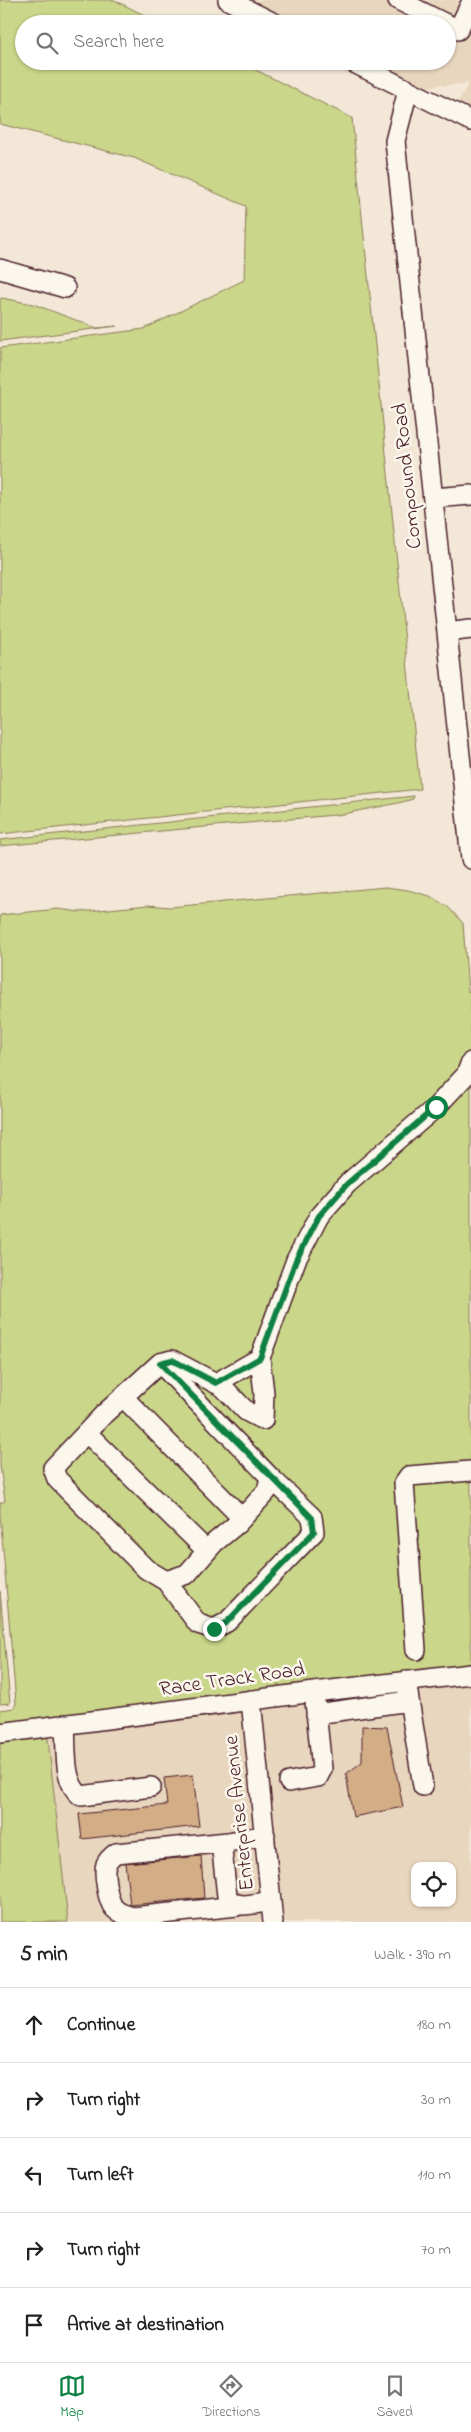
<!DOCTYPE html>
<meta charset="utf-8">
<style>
body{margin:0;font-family:"Indie Flower",sans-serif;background:#f2f2f2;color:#222}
.controls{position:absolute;right:15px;bottom:15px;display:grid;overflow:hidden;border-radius:10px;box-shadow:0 1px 4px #0004}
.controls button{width:45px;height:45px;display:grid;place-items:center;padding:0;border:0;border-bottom:1px solid #e0e0e0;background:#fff;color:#222;font:25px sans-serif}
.stop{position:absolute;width:15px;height:15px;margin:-11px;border:4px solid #0b8043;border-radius:50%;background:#fff}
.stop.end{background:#0b8043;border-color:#fff;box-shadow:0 1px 5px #0008}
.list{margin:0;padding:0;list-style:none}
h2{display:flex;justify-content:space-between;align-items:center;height:65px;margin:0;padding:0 20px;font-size:21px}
h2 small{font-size:16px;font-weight:400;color:#767676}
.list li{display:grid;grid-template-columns:32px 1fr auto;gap:15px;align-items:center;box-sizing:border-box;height:75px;padding:0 20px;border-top:1px solid #e0e0e0}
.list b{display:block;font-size:19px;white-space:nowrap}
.list em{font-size:16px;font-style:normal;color:#767676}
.icon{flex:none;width:28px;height:28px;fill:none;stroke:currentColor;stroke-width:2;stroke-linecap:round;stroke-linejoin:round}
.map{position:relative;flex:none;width:471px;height:1922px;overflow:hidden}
.search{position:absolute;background:#fff;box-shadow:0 1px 4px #0004;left:15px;right:15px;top:15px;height:55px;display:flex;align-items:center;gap:12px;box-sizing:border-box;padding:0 18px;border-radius:28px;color:#767676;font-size:19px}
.sheet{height:440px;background:#fff}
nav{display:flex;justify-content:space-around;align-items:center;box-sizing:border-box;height:70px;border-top:1px solid #e0e0e0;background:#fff;font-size:14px;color:#767676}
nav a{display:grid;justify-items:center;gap:2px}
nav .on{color:#0b8043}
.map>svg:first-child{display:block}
.built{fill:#e9d6be;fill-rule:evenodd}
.green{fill:#cad689;stroke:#8a7a5a}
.building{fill:#d3ad85;stroke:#4a1f2b}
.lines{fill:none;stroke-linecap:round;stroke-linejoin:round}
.minor-casing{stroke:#4a1f2b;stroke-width:22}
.minor{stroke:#fbf7ec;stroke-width:19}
.route{stroke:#0b8043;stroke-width:6}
.labels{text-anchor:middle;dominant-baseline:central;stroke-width:5;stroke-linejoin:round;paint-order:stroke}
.street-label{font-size:21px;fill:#4a1f2b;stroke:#fbf7ec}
</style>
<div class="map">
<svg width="471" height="1922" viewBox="0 0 471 1922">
<rect width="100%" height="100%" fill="#f3e8d7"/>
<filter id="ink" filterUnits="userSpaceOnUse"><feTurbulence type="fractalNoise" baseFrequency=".02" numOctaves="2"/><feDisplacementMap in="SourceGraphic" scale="10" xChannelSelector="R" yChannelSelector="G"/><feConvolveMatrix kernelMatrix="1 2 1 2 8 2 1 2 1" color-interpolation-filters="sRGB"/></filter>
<g filter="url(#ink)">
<path class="built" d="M244,0H471V113L456,105L469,83L443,86L441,84L422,89L367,61H447V24H292Z
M471,1674V1922H68L46,1721ZM415,1866H452V1903H415Z"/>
<path class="green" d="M0,0H114L162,24H24V61H238L352,118L420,789L0,834V348L144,329L244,280L246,206L134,158L0,124Z
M2,298L33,304L97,328L117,326L0,341V299Z
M414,796L413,799C390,806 368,808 345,814L0,846V840Z
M386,887L408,890L430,896L448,907L463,923L468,992L471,990V1674L46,1721L68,1922H0V1710L14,1708L16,1703L0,1514V1503L5,1501L0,1466V915L58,909L80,912L148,905L170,907Z
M0,1591L10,1703L0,1704Z"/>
<path class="building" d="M362,1726L387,1727L403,1807L353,1817L346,1774L362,1762Z
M193,1775L199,1826L82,1839L79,1814L167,1805L164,1778Z
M201,1856L204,1898L130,1905L125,1863Z"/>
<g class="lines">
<g class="minor-casing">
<path id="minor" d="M228,0L276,24
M398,0L446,24
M447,24L458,30L471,3
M350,61L471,121
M408,90L395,141L471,859
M0,269L65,288
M433,498L471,495
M447,632L471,629
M160,1363L270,1477L267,1491L237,1524L214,1543L187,1574L166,1581L146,1569L57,1479L53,1468L104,1414L160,1363L172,1360L223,1387L246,1411L263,1420L264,1393L260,1358L296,1260L319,1216L347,1184L436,1107L466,1075L471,1062
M216,1383L260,1358
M123,1397L242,1518
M87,1433L207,1551
M166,1581L198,1624L214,1629L227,1622L314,1532L312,1517L270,1477
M416,1650L404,1483L409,1476L471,1471
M406,1681L423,1786
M251,1700L273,1922
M316,1714L409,1701
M65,1724C67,1747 62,1782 81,1796L151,1787
M0,1733L314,1692L471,1674
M289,1782L318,1777L322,1769L314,1692
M265,1835L228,1842L222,1851L227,1896C235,1911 256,1903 271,1901
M228,1842L116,1853C112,1856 108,1859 106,1864C103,1873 108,1904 115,1909C120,1914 126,1915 133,1917L237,1906"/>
</g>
<use href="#minor" class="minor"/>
</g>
</g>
<g class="lines" filter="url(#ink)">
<path class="route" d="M214,1629L227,1622L314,1532L312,1518L160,1363L172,1360L216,1383L260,1358L296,1260L319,1216L347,1184L436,1107"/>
</g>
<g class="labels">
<g class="street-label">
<text transform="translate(408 476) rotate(-96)">Compound Road</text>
<text transform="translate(232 1680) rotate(-8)">Race Track Road</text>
<text transform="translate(240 1813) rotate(-96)">Enterprise Avenue</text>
</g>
</g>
</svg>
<div class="controls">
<button><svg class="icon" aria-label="locate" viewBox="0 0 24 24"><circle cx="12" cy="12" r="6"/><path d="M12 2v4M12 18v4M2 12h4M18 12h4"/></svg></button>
</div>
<div class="stop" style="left:436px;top:1107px"></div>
<div class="stop end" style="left:214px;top:1629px"></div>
<div class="search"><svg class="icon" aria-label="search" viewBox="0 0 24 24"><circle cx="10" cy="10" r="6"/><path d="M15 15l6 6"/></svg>Search here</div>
</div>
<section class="sheet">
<h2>5 min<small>Walk · 390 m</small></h2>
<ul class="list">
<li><svg class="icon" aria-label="ahead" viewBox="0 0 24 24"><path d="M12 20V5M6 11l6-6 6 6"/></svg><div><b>Continue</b></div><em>180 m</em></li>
<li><svg class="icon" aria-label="right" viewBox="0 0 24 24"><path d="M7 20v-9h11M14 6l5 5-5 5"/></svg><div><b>Turn right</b></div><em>30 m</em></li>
<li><svg class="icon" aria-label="left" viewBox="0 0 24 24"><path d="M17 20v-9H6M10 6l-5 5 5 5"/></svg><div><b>Turn left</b></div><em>110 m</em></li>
<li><svg class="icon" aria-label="right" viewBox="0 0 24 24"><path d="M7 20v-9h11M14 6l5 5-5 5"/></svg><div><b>Turn right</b></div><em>70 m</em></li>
<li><svg class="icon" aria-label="arrive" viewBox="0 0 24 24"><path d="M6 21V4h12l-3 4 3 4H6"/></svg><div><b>Arrive at destination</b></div></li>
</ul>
</section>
<nav>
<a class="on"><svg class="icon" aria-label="map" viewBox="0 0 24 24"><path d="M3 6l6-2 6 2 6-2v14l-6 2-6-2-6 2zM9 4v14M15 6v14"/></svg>Map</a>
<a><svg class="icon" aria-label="directions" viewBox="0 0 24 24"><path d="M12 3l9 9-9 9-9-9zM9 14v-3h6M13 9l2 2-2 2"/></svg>Directions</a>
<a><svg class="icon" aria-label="saved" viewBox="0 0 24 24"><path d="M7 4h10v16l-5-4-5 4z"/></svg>Saved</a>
</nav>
